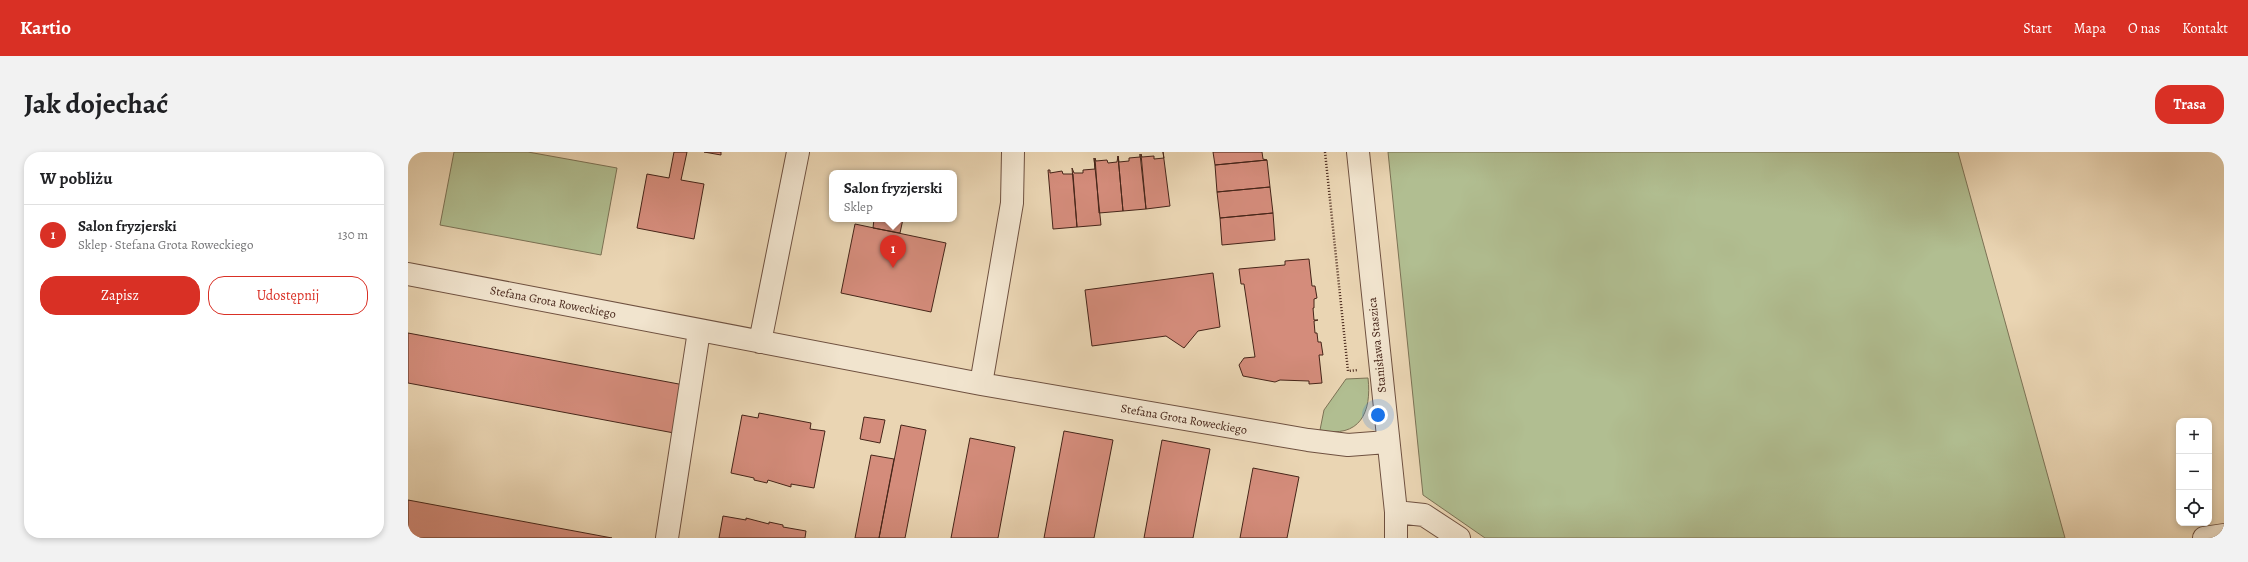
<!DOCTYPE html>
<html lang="pl">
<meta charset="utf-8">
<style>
body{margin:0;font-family:Alegreya,serif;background:#f2f2f2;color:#202124}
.controls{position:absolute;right:12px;bottom:12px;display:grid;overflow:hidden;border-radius:8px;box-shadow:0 2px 6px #0003}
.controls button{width:36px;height:36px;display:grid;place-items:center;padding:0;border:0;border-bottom:1px solid #e0e0e0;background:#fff;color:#202124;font:20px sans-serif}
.you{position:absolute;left:970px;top:263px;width:14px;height:14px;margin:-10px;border:3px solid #fff;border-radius:50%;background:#1a73e8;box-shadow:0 0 0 6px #1a73e833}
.badge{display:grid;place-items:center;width:26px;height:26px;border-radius:50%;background:#d93025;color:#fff;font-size:13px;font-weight:700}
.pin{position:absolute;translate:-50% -33px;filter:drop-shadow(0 1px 2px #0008)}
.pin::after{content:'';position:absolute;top:21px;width:14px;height:12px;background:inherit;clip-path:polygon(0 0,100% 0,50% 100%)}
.popup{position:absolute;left:421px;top:18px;width:128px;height:52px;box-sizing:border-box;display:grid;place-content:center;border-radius:8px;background:#fff;filter:drop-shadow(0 1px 3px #0005);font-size:13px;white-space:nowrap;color:#757577}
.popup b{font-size:15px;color:#202124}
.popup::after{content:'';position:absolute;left:50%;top:100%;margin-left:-8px;border:8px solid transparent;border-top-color:#fff}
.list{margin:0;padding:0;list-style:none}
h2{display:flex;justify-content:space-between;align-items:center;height:52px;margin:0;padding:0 16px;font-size:17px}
h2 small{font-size:13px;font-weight:400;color:#757577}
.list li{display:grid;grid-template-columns:26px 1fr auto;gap:12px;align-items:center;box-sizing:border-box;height:60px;padding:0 16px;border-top:1px solid #e0e0e0}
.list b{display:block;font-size:15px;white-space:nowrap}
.list p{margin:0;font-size:13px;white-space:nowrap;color:#757577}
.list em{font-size:13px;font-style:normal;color:#757577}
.actions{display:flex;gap:8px;padding:12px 16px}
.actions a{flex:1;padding:9px 0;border:1px solid #d93025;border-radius:16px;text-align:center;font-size:14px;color:#d93025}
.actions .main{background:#d93025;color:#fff}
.icon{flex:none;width:22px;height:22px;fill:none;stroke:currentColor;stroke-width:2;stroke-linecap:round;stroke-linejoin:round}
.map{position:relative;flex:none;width:1816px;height:386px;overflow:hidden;border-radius:16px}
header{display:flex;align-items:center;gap:24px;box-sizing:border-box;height:56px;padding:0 20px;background:#d93025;color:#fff}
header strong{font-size:19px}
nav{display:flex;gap:22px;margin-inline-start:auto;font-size:14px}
.intro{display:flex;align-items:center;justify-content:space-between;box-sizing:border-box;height:96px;padding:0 24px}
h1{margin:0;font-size:28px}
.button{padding:10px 18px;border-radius:16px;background:#d93025;color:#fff;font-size:14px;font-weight:700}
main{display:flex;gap:24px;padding:0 24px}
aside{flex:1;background:#fff;border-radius:16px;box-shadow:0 2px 6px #0003}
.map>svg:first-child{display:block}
.green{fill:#b1be91;stroke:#7c7255}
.building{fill:#d48c7b;stroke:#462519}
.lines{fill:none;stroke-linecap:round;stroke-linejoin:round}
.minor-casing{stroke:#6f5140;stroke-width:24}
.path{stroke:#462519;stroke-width:2.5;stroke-dasharray:1 2;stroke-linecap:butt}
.minor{stroke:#f1e4ce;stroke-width:22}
.labels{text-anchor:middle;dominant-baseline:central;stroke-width:3;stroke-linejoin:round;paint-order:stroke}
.street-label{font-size:12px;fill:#462519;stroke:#f1e4ce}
</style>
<header>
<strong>Kartio</strong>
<nav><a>Start</a><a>Mapa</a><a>O nas</a><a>Kontakt</a></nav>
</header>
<div class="intro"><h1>Jak dojechać</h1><a class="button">Trasa</a></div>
<main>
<aside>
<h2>W pobliżu<small></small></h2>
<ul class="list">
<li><span class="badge">1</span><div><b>Salon fryzjerski</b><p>Sklep · Stefana Grota Roweckiego</p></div><em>130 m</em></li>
</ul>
<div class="actions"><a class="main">Zapisz</a><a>Udostępnij</a></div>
</aside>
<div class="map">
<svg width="1816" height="386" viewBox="0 0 1816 386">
<rect width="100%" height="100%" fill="#ead5b3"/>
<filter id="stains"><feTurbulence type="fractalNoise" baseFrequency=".005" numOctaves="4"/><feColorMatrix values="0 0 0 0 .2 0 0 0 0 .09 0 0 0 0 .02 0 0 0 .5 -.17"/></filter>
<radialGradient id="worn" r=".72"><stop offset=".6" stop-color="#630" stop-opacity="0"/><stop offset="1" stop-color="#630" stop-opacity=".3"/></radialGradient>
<path class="green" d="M46,0H120L209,16L193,103L32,73Z
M980,0H1550L1657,386H1077L1015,343Z
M960,226C964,260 952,287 912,278L916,258L938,227Z"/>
<path class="building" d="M266,0H279L273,28L296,32L286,87L229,76L239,22L261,26Z
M296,0H313V3Z
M755,0L762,54L738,57L733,2L734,5L746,4V7L756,6Z
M805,0H854L855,7L859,8L807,13Z
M732,2L738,57L715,59L710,4L711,10L721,9V6L732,5Z
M710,4L715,59L691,61L687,6L688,9L699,8L700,11L709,10Z
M686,6L693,73L669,75L664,16L666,21H675V18L687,17Z
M859,8L862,35L809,40L807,13Z
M640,18H642V21L654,19L655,22H665L669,75L645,77Z
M862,35L865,61L812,66L809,40Z
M865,61L867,88L814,93L812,66Z
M466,67H495L492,81L465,76Z
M447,72L538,91L523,160L433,141Z
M901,107L904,134H907L909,146L906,147V156H905L906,168H910L906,169L907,181H909L910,190H913L915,203H911L914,231L901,232V229L872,228L867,230L835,224L831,213L836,206L847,205L836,132H833L831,117L877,113V109Z
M805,121L812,175L790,179L776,196L758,184L684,194L677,138Z
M0,181L276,233L266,281L0,231Z
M351,261L403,271L402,277L417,279L406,336L383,332V335L360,328L359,331L346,328V326L323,321L334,263L350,266Z
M456,265L477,268L472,291L452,287Z
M493,273L518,278L497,386H471Z
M656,279L705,288L686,386H636Z
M562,286L607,295L590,386H543Z
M754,288L802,297L785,386H736Z
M463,303L486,307L471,386H447Z
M845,316L891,325L879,386H832Z
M0,348L204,386H0Z
M315,364L338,368V366L361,372V370L375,373V375L398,379L397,386H311Z"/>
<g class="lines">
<g class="minor-casing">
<path id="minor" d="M950,0L988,360V386
M0,122L573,232L900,288L940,293L979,290
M352,190L390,0
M573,232L604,51L605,0
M988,360L1016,363L1051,386
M259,386L291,179
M1796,386L1816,383"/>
</g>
<path class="path" d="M917,0L940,219L950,218"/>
<use href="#minor" class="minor"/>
</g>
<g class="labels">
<g class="street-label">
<text transform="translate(145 150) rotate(11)">Stefana Grota Roweckiego</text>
<text transform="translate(969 193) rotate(-96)">Stanisława Staszica</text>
<text transform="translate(776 267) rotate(10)">Stefana Grota Roweckiego</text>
</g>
</g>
<rect width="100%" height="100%" filter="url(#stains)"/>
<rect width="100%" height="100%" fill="url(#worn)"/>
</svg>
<div class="controls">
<button>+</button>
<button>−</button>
<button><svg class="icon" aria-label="locate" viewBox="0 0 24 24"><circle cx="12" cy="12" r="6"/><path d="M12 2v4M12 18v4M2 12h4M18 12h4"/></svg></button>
</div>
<div class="you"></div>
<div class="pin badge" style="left:485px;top:116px">1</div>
<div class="popup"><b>Salon fryzjerski</b>Sklep</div>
</div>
</main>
